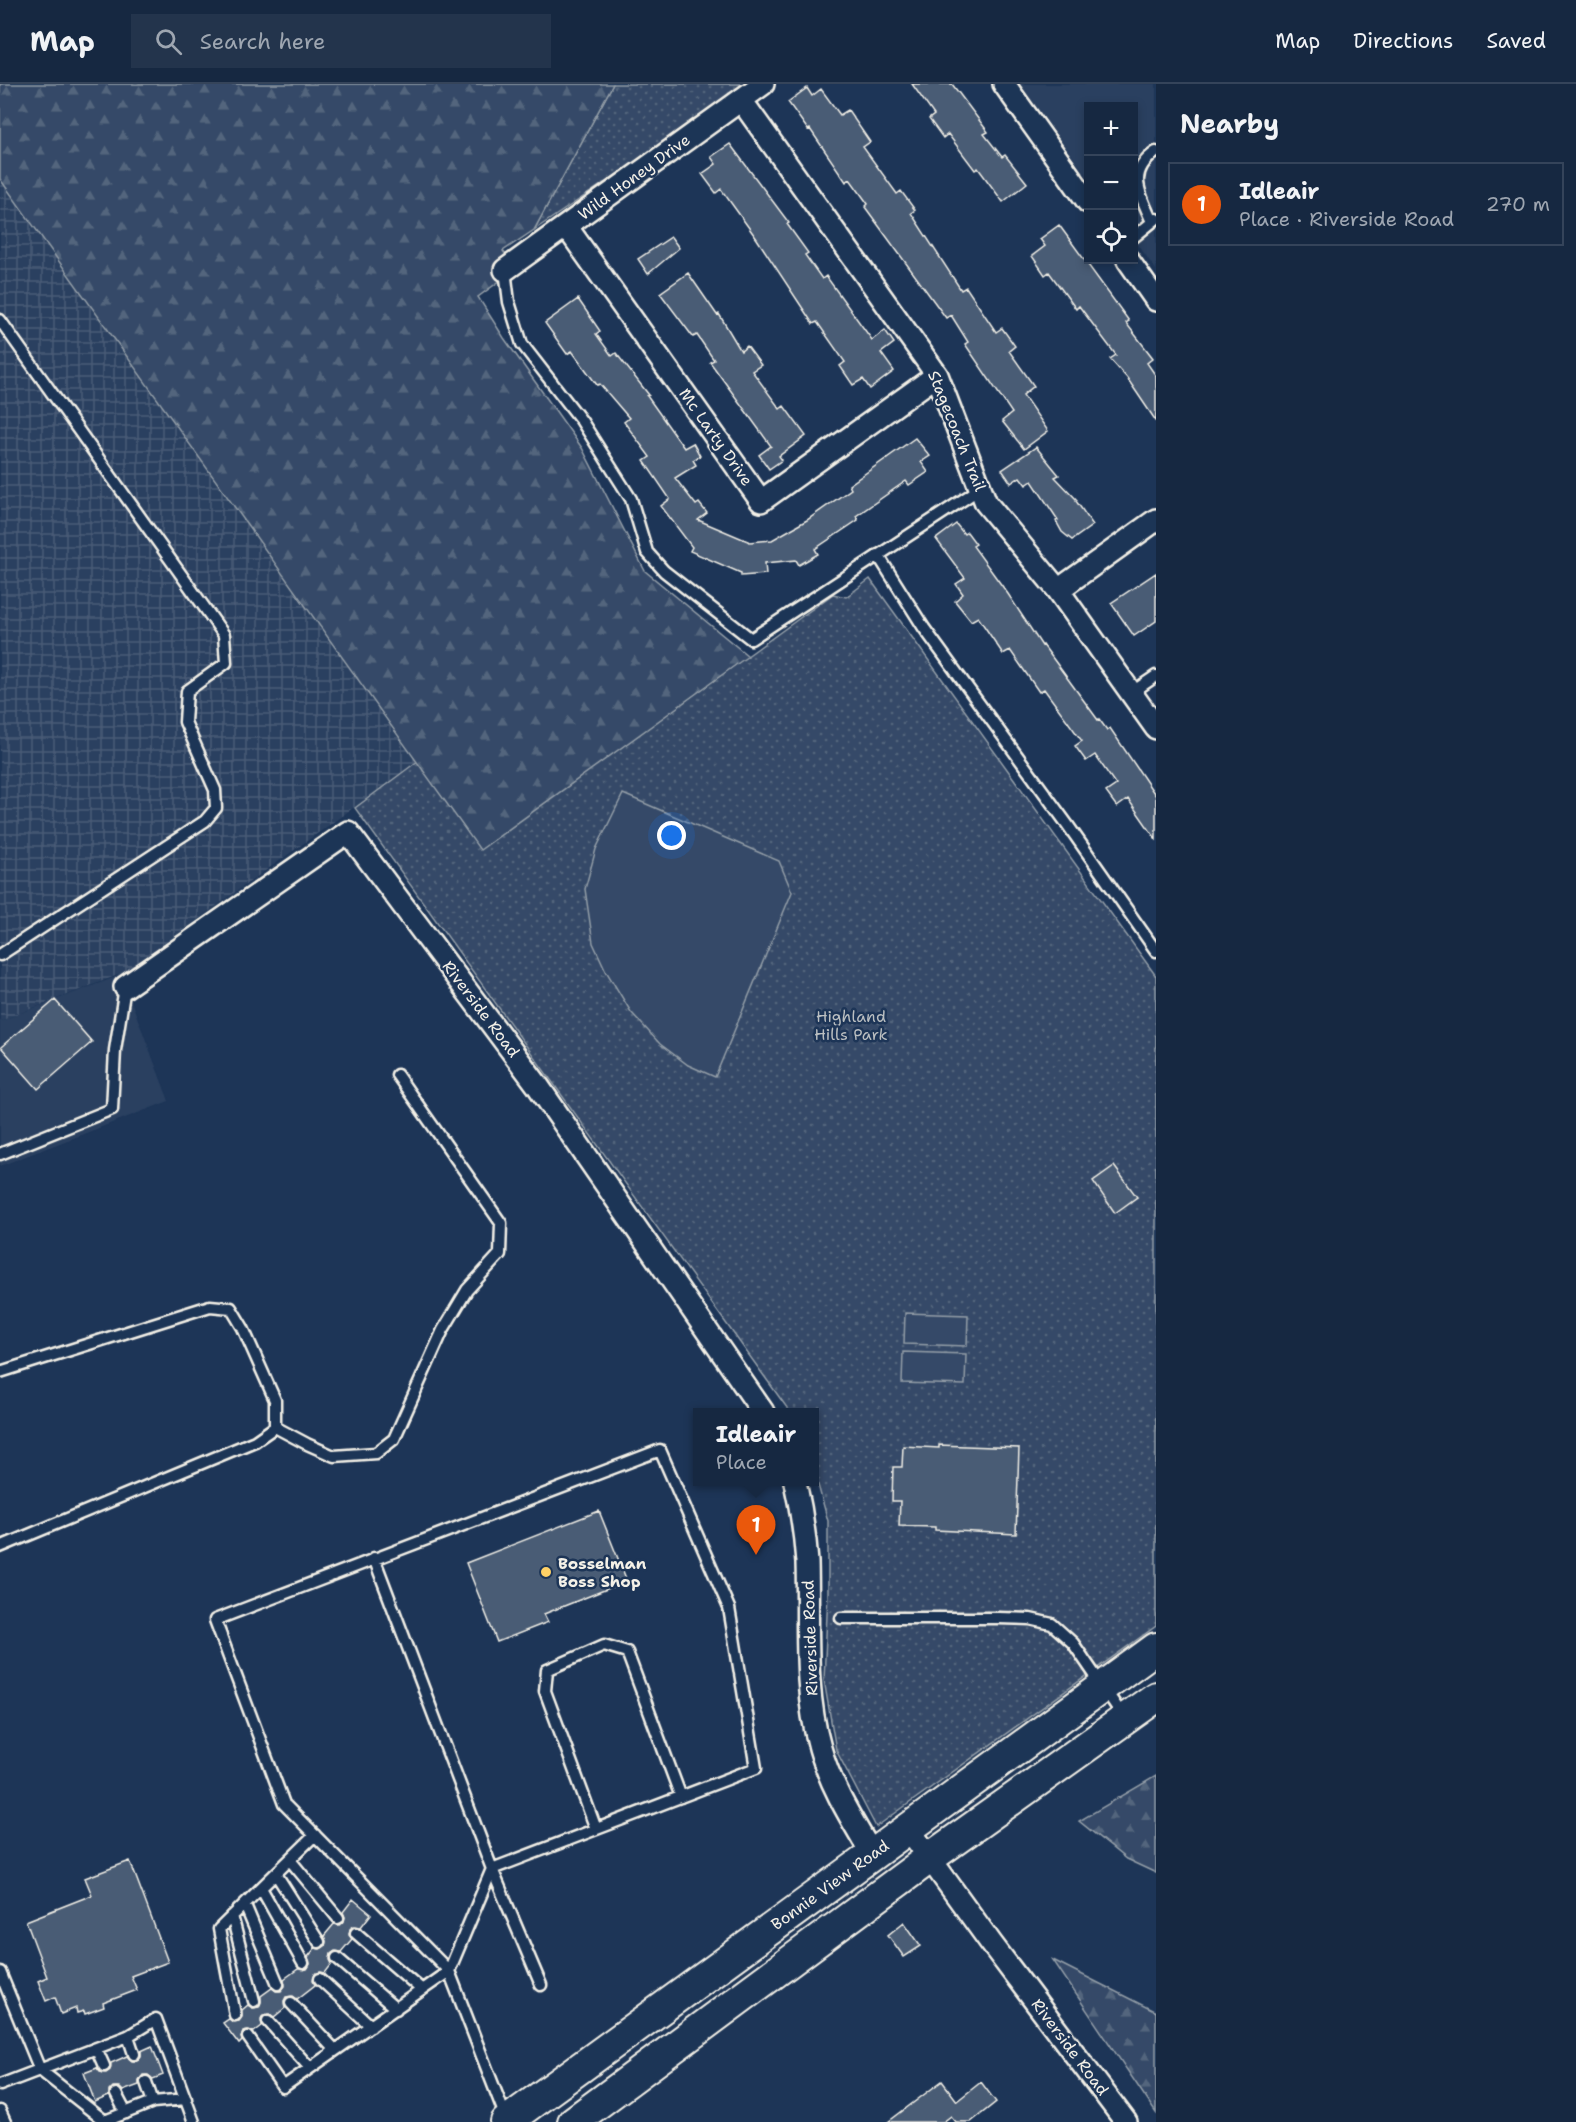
<!DOCTYPE html>
<meta charset="utf-8">
<style>
body{margin:0;font-family:"Shantell Sans",sans-serif;background:#23344c;color:#f1f3f6}
.controls{position:absolute;right:18px;top:18px;display:grid;overflow:hidden;border-radius:0px;box-shadow:0 3px 9px #0003}
.controls button{width:54px;height:54px;display:grid;place-items:center;padding:0;border:0;border-bottom:2px solid #35445a;background:#162841;color:#f1f3f6;font:30px sans-serif}
.you{position:absolute;left:672px;top:752px;width:21px;height:21px;margin:-15px;border:4px solid #fff;border-radius:50%;background:#1a73e8;box-shadow:0 0 0 9px #1a73e833}
.badge{display:grid;place-items:center;width:39px;height:39px;border-radius:50%;background:#ea580c;color:#fff;font-size:20px;font-weight:700}
.pin{position:absolute;translate:-50% -50px;filter:drop-shadow(0 2px 3px #0008)}
.pin::after{content:'';position:absolute;top:32px;width:21px;height:18px;background:inherit;clip-path:polygon(0 0,100% 0,50% 100%)}
.popup{position:absolute;left:693px;top:1324px;width:126px;height:78px;box-sizing:border-box;display:grid;place-content:center;border-radius:0px;background:#162841;filter:drop-shadow(0 2px 4px #0005);font-size:20px;white-space:nowrap;color:#9ea6b1}
.popup b{font-size:22px;color:#f1f3f6}
.popup::after{content:'';position:absolute;left:50%;top:100%;margin-left:-12px;border:12px solid transparent;border-top-color:#162841}
.list{margin:0;padding:0;list-style:none}
h2{display:flex;justify-content:space-between;align-items:center;height:78px;margin:0;padding:0 24px;font-size:26px}
h2 small{font-size:20px;font-weight:400;color:#9ea6b1}
.list li{display:grid;grid-template-columns:39px 1fr auto;gap:18px;align-items:center;box-sizing:border-box;height:84px;margin:0 12px 12px;padding:0 12px;border:2px solid #35445a;border-radius:0px}
.list b{display:block;font-size:22px;white-space:nowrap}
.list p{margin:0;font-size:20px;white-space:nowrap;color:#9ea6b1}
.list em{font-size:20px;font-style:normal;color:#9ea6b1}
.icon{flex:none;width:33px;height:33px;fill:none;stroke:currentColor;stroke-width:2;stroke-linecap:round;stroke-linejoin:round}
.map{position:relative;flex:none;width:1156px;height:2038px;overflow:hidden}
header{display:flex;align-items:center;gap:36px;box-sizing:border-box;height:84px;padding:0 30px;background:#162841;border-bottom:2px solid #35445a}
header strong{font-size:28px}
nav{display:flex;gap:33px;margin-inline-start:auto;font-size:21px}
.search{width:420px;height:54px;background:#23344c;display:flex;align-items:center;gap:15px;box-sizing:border-box;padding:0 21px;border-radius:0px;color:#9ea6b1;font-size:22px}
main{display:flex}
aside{flex:1;background:#162841}
.map>svg:first-child{display:block}
.built{fill:#2a4060}
.industrial{fill:url(#industrial-grid)}
.green{fill:url(#green-dots);stroke:#949ea8;stroke-width:1.5}
.forest{fill:url(#forest-firs);stroke:#949ea8;stroke-width:1.5}
.pitch{fill:#354a67;stroke:#949ea8;stroke-width:1.5}
.building{fill:#485b74;stroke:#f4f1e8;stroke-width:1.5}
.lines{fill:none;stroke-linecap:round;stroke-linejoin:round}
.service-casing{stroke:#f4f1e8;stroke-width:15}
.minor-casing{stroke:#f4f1e8;stroke-width:26}
.secondary-casing{stroke:#f4f1e8;stroke-width:34}
.service{stroke:#1d3557;stroke-width:10}
.minor{stroke:#1d3557;stroke-width:21}
.secondary{stroke:#1d3557;stroke-width:30}
.poi-dot{fill:#ffd166;stroke:#1d3557;stroke-width:2}
.labels{text-anchor:middle;dominant-baseline:central;stroke-width:5;stroke-linejoin:round;paint-order:stroke}
.street-label{font-size:16px;fill:#f4f1e8;stroke:#1d3557}
.park-label{font-size:16px;fill:#bbbfc1;stroke:#1d3557}
.poi-label{font-size:16px;font-weight:bold;fill:#f4f1e8;stroke:#1d3557;text-anchor:start}
</style>
<header>
<strong>Map</strong>
<div class="search"><svg class="icon" aria-label="search" viewBox="0 0 24 24"><circle cx="10" cy="10" r="6"/><path d="M15 15l6 6"/></svg>Search here</div>
<nav><a>Map</a><a>Directions</a><a>Saved</a></nav>
</header>
<main>
<div class="map">
<svg width="1156" height="2038" viewBox="0 0 1156 2038">
<defs>
<pattern id="industrial-grid" width="8" height="8" patternUnits="userSpaceOnUse" patternTransform="scale(1.5)"><rect width="8" height="8" fill="#2a4060"/><path d="M0 4h8M4 0v8" fill="none" stroke="#4a5c77"/></pattern>
<pattern id="green-dots" width="8" height="8" patternUnits="userSpaceOnUse" patternTransform="scale(1.5)"><rect width="8" height="8" fill="#354a67"/><path d="M2 2h.1M6 6h.1" fill="none" stroke="#53657d" stroke-width="1.8" stroke-linecap="round"/></pattern>
<pattern id="forest-firs" width="22" height="20" patternUnits="userSpaceOnUse" patternTransform="scale(1.5)"><rect width="22" height="20" fill="#354a67"/><path d="M5 1l3.5 6h-7zM16 11l3.5 6h-7z" fill="#53657d"/></pattern>
</defs>
<rect width="100%" height="100%" fill="#1d3557"/>
<filter id="ink" filterUnits="userSpaceOnUse"><feTurbulence type="fractalNoise" baseFrequency=".0167" numOctaves="2"/><feDisplacementMap in="SourceGraphic" scale="12" xChannelSelector="R" yChannelSelector="G"/><feConvolveMatrix kernelMatrix="1 2 1 2 8 2 1 2 1" color-interpolation-filters="sRGB"/></filter>
<g filter="url(#ink)">
<path class="built" d="M1020,0H1156V186L1134,155V22H1088V94Z
M121,891L169,1017L0,1082V937Z"/>
<path class="industrial" d="M0,95L417,678L123,889L0,937Z"/>
<path class="green" d="M613,0H751L534,146Z
M870,495L1156,892V1542L876,1743L836,1666L824,1596L828,1509V1437L815,1390L814,1328H790L355,724L418,677L486,761L833,510L846,513Z"/>
<path class="forest" d="M0,0H613L534,146L503,167L516,185L478,213L504,254L582,364L645,487L748,572L480,766L0,95Z
M1156,1692V1789L1126,1775L1079,1737Z
M1053,1876L1156,1928V2029Z"/>
<path class="pitch" d="M623,710L779,777L792,808L715,993L688,981L660,960L631,928L606,887L593,859L585,805L596,765Z
M905,1229L968,1231L967,1262L904,1260Z
M903,1268L966,1270L965,1301L902,1299Z"/>
<path class="building" d="M912,0H952L988,48L984,50L1002,73L1005,71L1027,99L1003,118L978,84L975,86L948,50L943,54L929,35L934,31Z
M807,4L812,12L821,5L840,31L848,26L870,58L863,63L897,110L901,107L915,126L911,129L961,206L966,203L996,248L1002,244L1015,262L1009,267L1034,302L1023,311L1048,347L1024,365L1002,337L1012,329L965,260L968,258L951,231L946,234L865,123L868,120L850,95L846,98L810,45L808,46L788,18Z
M730,60L789,139L787,140L808,169L805,171L822,195L826,192L872,256L885,246L894,259L881,269L894,287L870,305L863,295L853,301L840,282L845,278L817,238L813,240L757,155L721,105L716,109L702,90L716,80L711,73Z
M1059,141L1129,237L1126,239L1153,274L1147,279L1156,292V337L1127,294L1110,275L1116,271L1079,222L1076,225L1049,188L1045,191L1032,172L1045,162L1040,155Z
M671,153L679,164L648,190L638,175Z
M688,189L717,231L719,230L741,267L747,262L761,281L752,287L780,325L784,322L806,352L779,372L782,376L769,385L759,371L771,362L710,278L714,276L697,251L693,253L660,209Z
M578,215L600,247L596,250L612,272L616,269L649,311L647,312L684,364L693,359L700,372L693,376L696,381L675,394L696,421L699,419L707,429L698,436L750,458L772,456L807,436L851,405L849,401L915,354L930,372L921,378L928,388L909,401L906,397L856,432L858,436L815,465L818,470L799,481L796,476L765,479L766,490L741,492V489L690,467L692,463L661,422L670,415L644,377L650,373L624,338L629,334L600,300L597,301L572,267L567,270L545,239Z
M1036,363L1059,391L1055,393L1077,416L1076,417L1093,441L1072,456L1062,448L1056,437L1058,436L1032,397L1026,401L1020,393L1011,399L1002,386Z
M956,440L964,450L967,448L976,460L973,462L1008,510L1042,562L1043,561L1098,636L1099,635L1107,646L1110,644L1156,712V755L1128,715L1117,723L1106,708L1116,701L1095,671L1086,677L1075,662L1082,657L1044,605L1039,608L1010,566L1003,570L978,533L971,537L955,517L963,510L956,500L965,494L936,455Z
M1156,489V537L1134,552L1111,519Z
M55,916L92,958L38,1005L1,963Z
M1114,1082L1137,1113L1115,1129L1093,1097Z
M939,1361L1019,1364L1016,1450L935,1446V1443L899,1442L900,1417H892L893,1383H902L903,1362L939,1364Z
M599,1427L627,1497L544,1530L548,1538L497,1558L466,1479Z
M130,1777L168,1878L131,1892L137,1906L103,1919L104,1923L85,1930L84,1927L77,1929L76,1924L61,1930L55,1913L46,1917L38,1897L47,1893L26,1837L92,1811L85,1794Z
M353,1815L371,1830L361,1843L354,1842L350,1845L349,1851L352,1855L341,1868L335,1867L331,1870L330,1876L332,1880L325,1889L321,1888L315,1890L313,1897L315,1901L297,1915L293,1912L286,1913L284,1917L285,1924L274,1933L270,1930L263,1931L261,1935L262,1942L254,1948L248,1946L243,1947L241,1953L242,1957L239,1960L223,1939L229,1935L233,1938L239,1937L242,1933V1926L248,1921L253,1924L259,1923L261,1918V1912L272,1904L276,1907H281L285,1902L284,1895L298,1885H307L310,1880L308,1873L315,1864L320,1865L325,1862L326,1857L324,1852L334,1840L339,1841L343,1839L345,1833L343,1828Z
M904,1838L921,1862L904,1873L888,1851Z
M152,1962L163,1991L153,1995L148,1991H143L139,1996V2001L123,2007L119,2003H113L109,2007V2012L95,2018L84,1989L97,1984L100,1988L106,1989L110,1986L111,1979L127,1972L132,1977H137L141,1972V1967Z
M942,1997L957,2017L981,1998L996,2018L971,2038H956L951,2032L943,2038H888Z"/>
<g class="lines">
<g class="service-casing">
<path id="service" d="M1152,138C1141,111 1125,89 1156,68
M1134,153L1156,135
M505,186L509,218L522,260L581,336L631,415L647,468L664,487L751,555L981,404
M0,236L224,551L226,579L187,607L185,638L215,706L216,724L205,737L0,871
M878,471L924,544L1067,740L1156,867
M1131,609L1156,592
M0,1070L112,1025L115,966L125,903
M0,1288L210,1222L231,1224L243,1244L275,1316V1343L255,1357L0,1463
M275,1343L307,1360L334,1372L376,1369L394,1355L443,1246L467,1206L500,1170L501,1139L397,991
M374,1474L492,1785L541,1901
M841,1534H998L1030,1535L1052,1540L1073,1559L1125,1635
M596,1745L545,1607L547,1586L604,1561L627,1568L681,1713
M290,1776L338,1834
M276,1790L319,1858
M261,1804L303,1879
M245,1821L278,1900
M232,1832L254,1917
M356,1849L422,1906
M337,1874L396,1925
M0,1888L40,1986L106,2038
M320,1895L371,1942
M291,1919L335,1966
M235,1931L219,1845L315,1751
M268,1937L310,1984
M128,1952L134,1970
M248,1953L283,2003L449,1887L284,1720L215,1536L660,1366L729,1524L756,1684L492,1785L449,1887L506,2034
M96,1964L104,1982
M146,1998L153,2018
M0,2001L128,1952L156,1935L194,2038
M116,2010L126,2029
M0,2027L5,2038
M105,2037L153,2018L186,2015"/>
</g>
<g class="minor-casing">
<path id="minor" d="M1004,0L1088,118
M741,16L937,291L986,419L1058,506L1156,644
M566,142L761,417L937,291
M1128,176L1156,216
M505,186L763,0
M1058,506L1156,436
M125,903L348,748L538,1002L763,1328
M795,1398C801,1424 805,1451 807,1478C809,1540 803,1604 820,1664C831,1703 852,1736 872,1770
M908,1744L991,1859L1126,2038"/>
</g>
<g class="secondary-casing">
<path id="secondary" d="M506,2038L1156,1564
M573,2038L931,1773L1156,1613"/>
</g>
<use href="#service" class="service"/>
<use href="#minor" class="minor"/>
<use href="#secondary" class="secondary"/>
</g>
</g>
<circle class="poi-dot" cx="546" cy="1488" r="6"/>
<g class="labels">
<g class="street-label">
<text transform="translate(634 93) rotate(-36)">Wild Honey Drive</text>
<text transform="translate(957 347) rotate(68)">Stagecoach Trail</text>
<text transform="translate(716 353) rotate(55)">Mc Larty Drive</text>
<text transform="translate(481 925) rotate(53)">Riverside Road</text>
<text transform="translate(810 1554) rotate(-92)">Riverside Road</text>
<text transform="translate(830 1801) rotate(-36)">Bonnie View Road</text>
<text transform="translate(1070 1963) rotate(53)">Riverside Road</text>
</g>
<g class="park-label">
<text x="851" y="932">Highland<tspan x="851" dy="18">Hills Park</tspan></text>
</g>
<g class="poi-label">
<text x="558" y="1479">Bosselman<tspan x="558" dy="18">Boss Shop</tspan></text>
</g>
</g>
</svg>
<div class="controls">
<button>+</button>
<button>−</button>
<button><svg class="icon" aria-label="locate" viewBox="0 0 24 24"><circle cx="12" cy="12" r="6"/><path d="M12 2v4M12 18v4M2 12h4M18 12h4"/></svg></button>
</div>
<div class="you"></div>
<div class="pin badge" style="left:756px;top:1471px">1</div>
<div class="popup"><b>Idleair</b>Place</div>
</div>
<aside>
<h2>Nearby<small></small></h2>
<ul class="list">
<li><span class="badge">1</span><div><b>Idleair</b><p>Place · Riverside Road</p></div><em>270 m</em></li>
</ul>
</aside>
</main>
